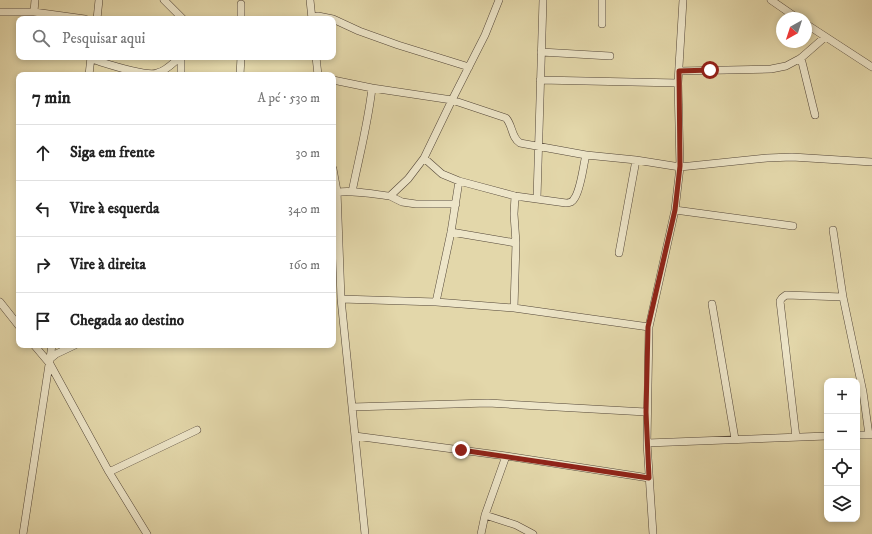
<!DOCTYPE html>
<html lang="pt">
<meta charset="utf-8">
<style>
body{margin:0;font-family:"IM FELL DW Pica",serif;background:#f6f6f6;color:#222}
.controls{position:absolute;right:12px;bottom:12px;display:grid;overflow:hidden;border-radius:8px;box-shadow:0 2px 6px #0003}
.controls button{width:36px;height:36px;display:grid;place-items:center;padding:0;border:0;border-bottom:1px solid #e0e0e0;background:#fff;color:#222;font:20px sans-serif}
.compass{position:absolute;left:776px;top:12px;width:36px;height:36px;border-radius:50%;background:#fff;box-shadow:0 2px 6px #0003;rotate:219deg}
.stop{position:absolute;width:12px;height:12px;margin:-9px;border:3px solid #8f2418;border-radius:50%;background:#fff}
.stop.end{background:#8f2418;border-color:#fff;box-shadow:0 1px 4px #0008}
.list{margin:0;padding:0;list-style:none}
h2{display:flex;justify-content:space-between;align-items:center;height:52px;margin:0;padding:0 16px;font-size:17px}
h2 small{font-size:13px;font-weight:400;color:#767676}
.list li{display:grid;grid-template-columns:26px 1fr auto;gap:12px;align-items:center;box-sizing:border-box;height:56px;padding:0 16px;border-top:1px solid #e0e0e0}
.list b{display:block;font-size:15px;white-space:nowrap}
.list em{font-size:13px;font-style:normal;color:#767676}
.icon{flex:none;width:22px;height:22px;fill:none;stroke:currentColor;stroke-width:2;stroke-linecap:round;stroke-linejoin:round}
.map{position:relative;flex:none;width:872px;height:534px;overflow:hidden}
.search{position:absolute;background:#fff;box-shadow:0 2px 6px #0003;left:16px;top:16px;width:320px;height:44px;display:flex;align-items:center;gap:10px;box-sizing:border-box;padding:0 14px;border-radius:8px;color:#767676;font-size:15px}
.panel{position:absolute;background:#fff;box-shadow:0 2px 6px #0003;left:16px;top:72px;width:320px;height:276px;border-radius:8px}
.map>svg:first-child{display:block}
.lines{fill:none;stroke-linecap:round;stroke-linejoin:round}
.street-casing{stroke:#534638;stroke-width:8}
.street{stroke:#ede5c8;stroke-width:7}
.route{stroke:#8f2418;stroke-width:5}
</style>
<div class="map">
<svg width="872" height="534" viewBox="0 0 872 534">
<rect width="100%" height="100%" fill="#e3d7aa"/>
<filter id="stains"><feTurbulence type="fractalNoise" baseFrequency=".005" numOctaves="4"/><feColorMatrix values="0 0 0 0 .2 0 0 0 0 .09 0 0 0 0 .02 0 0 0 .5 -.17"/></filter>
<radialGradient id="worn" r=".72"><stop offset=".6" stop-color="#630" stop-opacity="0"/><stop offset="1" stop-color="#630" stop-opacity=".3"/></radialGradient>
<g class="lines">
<g class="street-casing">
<path id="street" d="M164,0L183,19
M310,0L312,19
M771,0L797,18
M0,12H34L85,19
M34,12L35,0
M312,17L318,16L333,19L359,31L398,45L469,67
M97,19L99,0
M241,19V4
M602,24V0
M806,24L872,67
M541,52L610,56
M316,57L318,75
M801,58L815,115
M91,59C105,63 145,77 157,73C166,71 173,63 180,57
M679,71L771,69L786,66L801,58L825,37
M89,75L91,57
M181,75V57
M240,75L241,57
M333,80L372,88L452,100L506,118C513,126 511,137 520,143L586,155L636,160L680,167L767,158L792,157L872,162
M540,80L678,83
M424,158L442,174L459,181L515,196L566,203C569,203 572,203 574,199C581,190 583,166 586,155
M333,169L337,191L341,299L365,534
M352,192C359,157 368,124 372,88
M333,194C342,188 378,195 390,196L408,179L424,158L452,100L485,35L499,0
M390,196L402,202L416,204H456
M537,198L543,0
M675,210L793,226
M833,230L843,297L863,392L869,435
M451,232L516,243
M619,253L636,160
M341,299L436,302L514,308L649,327
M0,302L19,326
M436,302L451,232L459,181
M712,304L735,439
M514,308L516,243L514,214L515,196
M34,345L50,364L109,472L147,534
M50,359L56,354L75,345
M352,407L488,403L646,412
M857,435H872
M355,436L506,456L649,478
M796,437L780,301L782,298L786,295L843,297
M647,443L827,436
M109,472L197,430
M485,515L516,525L533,534
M23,534L52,345
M481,534L485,515L506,456
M653,534L647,443L649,327L675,210L680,167L678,83L683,0"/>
</g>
<use href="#street" class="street"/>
</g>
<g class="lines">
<path class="route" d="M461,450L649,478L646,412L648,327L675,210L680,166L679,71L710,70"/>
</g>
<rect width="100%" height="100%" filter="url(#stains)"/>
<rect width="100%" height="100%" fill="url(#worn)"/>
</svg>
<div class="controls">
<button>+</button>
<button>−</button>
<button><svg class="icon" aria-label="locate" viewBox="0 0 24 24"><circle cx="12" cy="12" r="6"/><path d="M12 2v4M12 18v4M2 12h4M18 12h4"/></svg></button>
<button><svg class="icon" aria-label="layers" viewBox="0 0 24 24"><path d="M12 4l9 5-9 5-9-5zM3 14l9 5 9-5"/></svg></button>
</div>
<svg class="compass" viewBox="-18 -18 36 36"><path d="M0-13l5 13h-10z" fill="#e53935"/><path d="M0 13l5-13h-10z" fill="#767676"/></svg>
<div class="stop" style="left:710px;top:70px"></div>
<div class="stop end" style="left:461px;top:450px"></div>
<div class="search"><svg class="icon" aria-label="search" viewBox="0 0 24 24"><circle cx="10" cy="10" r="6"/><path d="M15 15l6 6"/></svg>Pesquisar aqui</div>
<section class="panel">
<h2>7 min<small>A pé · 530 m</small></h2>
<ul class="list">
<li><svg class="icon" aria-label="ahead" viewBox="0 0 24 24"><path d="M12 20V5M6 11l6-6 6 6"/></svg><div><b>Siga em frente</b></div><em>30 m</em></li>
<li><svg class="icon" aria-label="left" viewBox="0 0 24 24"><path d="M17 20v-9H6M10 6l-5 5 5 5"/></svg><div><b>Vire à esquerda</b></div><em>340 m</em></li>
<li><svg class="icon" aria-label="right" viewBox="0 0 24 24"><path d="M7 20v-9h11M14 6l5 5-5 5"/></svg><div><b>Vire à direita</b></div><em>160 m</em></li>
<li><svg class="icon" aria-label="arrive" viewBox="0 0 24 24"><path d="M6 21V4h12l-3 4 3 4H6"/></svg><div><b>Chegada ao destino</b></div></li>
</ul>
</section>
</div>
